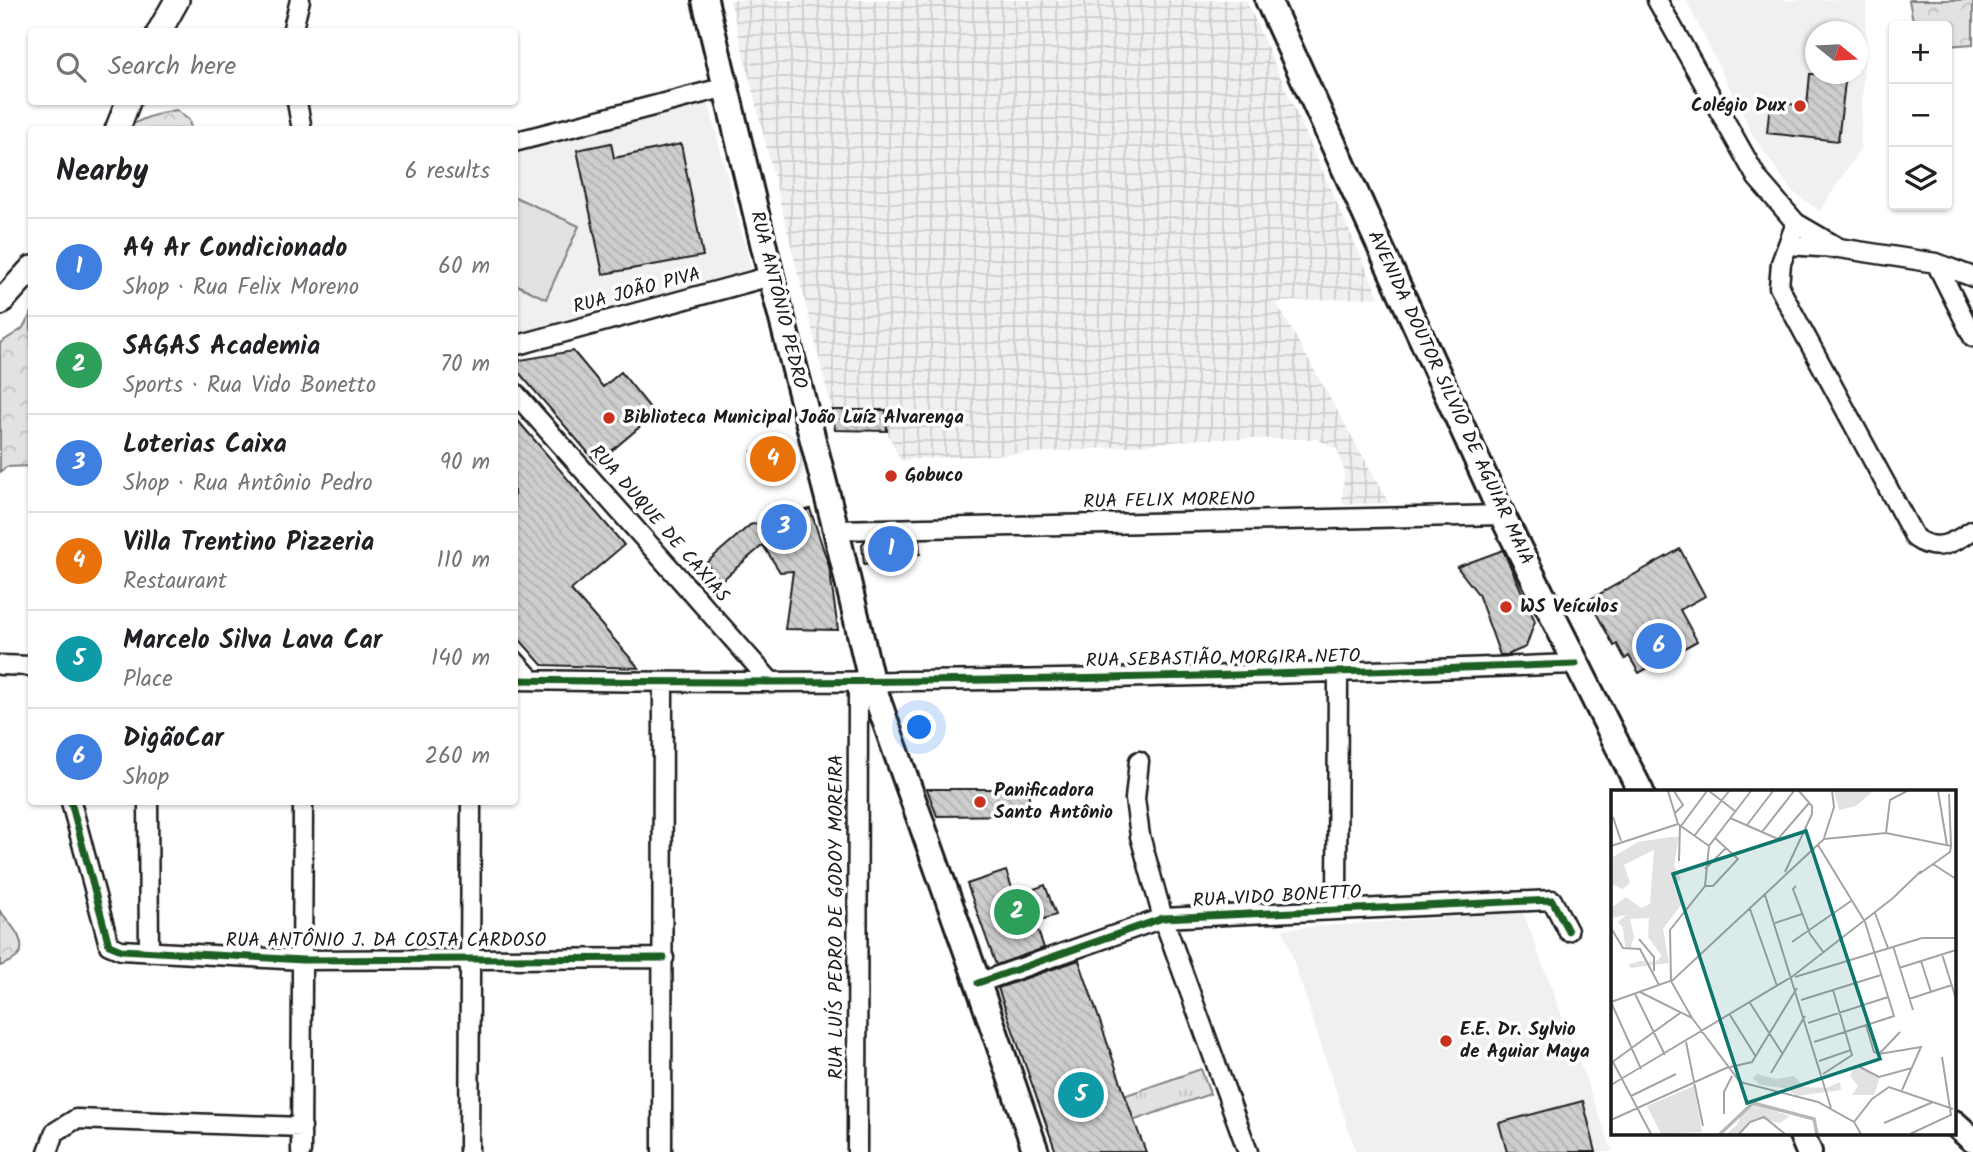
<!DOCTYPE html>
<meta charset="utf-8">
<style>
body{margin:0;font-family:Kalam,sans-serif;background:#f2f2f2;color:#202124}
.controls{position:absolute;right:21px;top:21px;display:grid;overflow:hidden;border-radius:7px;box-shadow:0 2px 5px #0004}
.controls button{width:63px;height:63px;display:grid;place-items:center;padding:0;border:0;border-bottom:2px solid #e0e0e0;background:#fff;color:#202124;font:35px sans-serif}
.compass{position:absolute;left:1805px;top:21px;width:63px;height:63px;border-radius:50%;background:#fff;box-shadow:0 2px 5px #0004;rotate:108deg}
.you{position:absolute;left:920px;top:728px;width:24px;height:24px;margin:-18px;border:5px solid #fff;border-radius:50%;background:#1a73e8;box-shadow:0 0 0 10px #1a73e833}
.badge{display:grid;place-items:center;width:46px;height:46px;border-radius:50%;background:#c8321e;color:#fff;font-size:23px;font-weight:700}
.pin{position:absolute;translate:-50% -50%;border:4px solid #fff;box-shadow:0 2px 7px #0006}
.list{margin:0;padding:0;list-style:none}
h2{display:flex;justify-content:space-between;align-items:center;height:91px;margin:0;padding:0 28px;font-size:30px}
h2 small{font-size:23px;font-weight:400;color:#757577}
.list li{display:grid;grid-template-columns:46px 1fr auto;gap:21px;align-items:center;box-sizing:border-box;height:98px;padding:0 28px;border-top:2px solid #e0e0e0}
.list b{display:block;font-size:26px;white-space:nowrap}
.list p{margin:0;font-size:23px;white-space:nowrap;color:#757577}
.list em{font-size:23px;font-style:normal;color:#757577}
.icon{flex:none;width:38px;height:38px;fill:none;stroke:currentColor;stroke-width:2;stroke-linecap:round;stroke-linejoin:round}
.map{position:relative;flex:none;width:1973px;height:1152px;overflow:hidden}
.search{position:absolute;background:#fff;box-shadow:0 2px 5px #0004;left:28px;top:28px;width:490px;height:77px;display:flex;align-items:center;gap:18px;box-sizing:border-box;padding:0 24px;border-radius:7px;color:#757577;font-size:26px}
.panel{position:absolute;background:#fff;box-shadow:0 2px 5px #0004;left:28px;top:126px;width:490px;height:679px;border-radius:7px}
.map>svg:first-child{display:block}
.built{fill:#f0f0f0;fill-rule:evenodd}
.industrial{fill:url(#industrial-grid)}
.grass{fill:url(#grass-tufts);stroke:#7f7f7f;stroke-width:2}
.forest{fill:url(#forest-crowns);stroke:#7f7f7f;stroke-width:2}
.garden{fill:#e2e2e2;stroke:#7f7f7f;stroke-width:2}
.building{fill:url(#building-back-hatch);stroke:#1c1c1c;stroke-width:2}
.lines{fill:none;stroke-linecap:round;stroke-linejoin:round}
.minor-casing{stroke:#1c1c1c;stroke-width:23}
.tertiary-casing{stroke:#1c1c1c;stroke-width:28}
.secondary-casing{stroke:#1c1c1c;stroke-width:30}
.minor{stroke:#fff;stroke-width:18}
.tertiary{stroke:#fff;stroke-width:23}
.secondary{stroke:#fff;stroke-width:24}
.cycleway-casing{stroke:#fff;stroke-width:11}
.cycleway{stroke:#1b5e20;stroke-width:7}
.poi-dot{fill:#c8321e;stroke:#fff;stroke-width:2.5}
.labels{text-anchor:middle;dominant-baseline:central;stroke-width:7;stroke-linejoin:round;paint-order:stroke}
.poi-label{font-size:19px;font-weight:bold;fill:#1c1c1c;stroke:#fff;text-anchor:start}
.street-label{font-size:19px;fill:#1c1c1c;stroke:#fff}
.inset-river{fill:none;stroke:#b8b8b8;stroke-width:3.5}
.inset-road{fill:none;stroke:#a4a4a4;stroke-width:2}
.view{fill:#0f766e;fill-opacity:0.15;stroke:#0f766e;stroke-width:3.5}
.inset-edge{fill:none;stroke:#1c1c1c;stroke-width:3.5}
</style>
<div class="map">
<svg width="1973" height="1152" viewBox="0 0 1973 1152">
<defs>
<pattern id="industrial-grid" width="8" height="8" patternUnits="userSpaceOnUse" patternTransform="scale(1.75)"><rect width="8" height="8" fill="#f0f0f0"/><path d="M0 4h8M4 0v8" fill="none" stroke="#cdcdcd"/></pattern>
<pattern id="grass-tufts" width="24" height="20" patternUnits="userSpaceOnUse" patternTransform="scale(1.75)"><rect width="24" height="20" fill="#e2e2e2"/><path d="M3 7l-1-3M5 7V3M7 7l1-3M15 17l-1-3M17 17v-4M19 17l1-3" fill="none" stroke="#c1c1c1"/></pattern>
<pattern id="forest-crowns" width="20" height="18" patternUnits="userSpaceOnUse" patternTransform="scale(1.75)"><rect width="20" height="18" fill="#e2e2e2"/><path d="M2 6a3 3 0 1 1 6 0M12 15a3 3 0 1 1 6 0" fill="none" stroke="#c1c1c1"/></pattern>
<pattern id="building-back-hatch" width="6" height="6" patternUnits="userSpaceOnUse" patternTransform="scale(1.75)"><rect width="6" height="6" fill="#cecece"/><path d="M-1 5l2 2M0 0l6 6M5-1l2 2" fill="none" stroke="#b0b0b0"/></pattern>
</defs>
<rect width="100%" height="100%" fill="#fff"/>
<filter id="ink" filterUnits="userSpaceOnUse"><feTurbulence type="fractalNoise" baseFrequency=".0143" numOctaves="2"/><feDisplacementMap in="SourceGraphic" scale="14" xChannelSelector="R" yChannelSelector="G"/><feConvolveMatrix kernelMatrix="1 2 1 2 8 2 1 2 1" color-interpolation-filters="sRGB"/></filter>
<g filter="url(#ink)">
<path class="built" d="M1686,0H1867L1860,149L1820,211L1792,191L1755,139ZM1815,32H1857V74H1815Z
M708,101L751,269L515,334V154Z
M1523,912L1613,1152H1356L1283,929Z"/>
<path class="industrial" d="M730,0H1246L1379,297L1276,302L1389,503L1342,504L1344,470L1337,449L1317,439H1202L1084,450L900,460L887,431L886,410H832Z"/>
<path class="grass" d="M1201,1069L1210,1094L1055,1148L1046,1123Z"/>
<path class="forest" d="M1909,0H1973V44L1947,46V26H1914Z
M176,110L189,120L191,129L126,130C138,118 160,113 176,110Z
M31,314V466L6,467L0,472V343L22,329Z
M0,911C8,921 32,945 16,958C12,961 5,964 0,966Z"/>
<path class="garden" d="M515,197L579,226L546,299L515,284Z"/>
<path class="building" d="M1810,74H1846L1838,141L1767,133L1770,102L1807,106Z
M611,143L614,158L681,144L703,256L603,274L577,150Z
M573,351L603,387L621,372L655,414L597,463L514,367V361Z
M832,410H886L887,431L835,430Z
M514,416L624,545L571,590L639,668L542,665L514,633Z
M789,443L793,467L756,474L752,451Z
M810,509L829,566L838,630L785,629L793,571L780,572L763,545L721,581L706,563L750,525Z
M919,540L920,554L864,564L862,544L865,541Z
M1680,549L1705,596L1680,610L1697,641L1639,673L1629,656L1625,659L1617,644L1614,646L1589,600Z
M1503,550L1535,621L1526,647L1507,655H1500L1478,594L1457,567Z
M927,789H1029V815L937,816Z
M1006,871L1015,896L1045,885L1056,915L1035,922L1044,948L996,965L967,884Z
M1079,960L1134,1121L1146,1152H1056L998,988Z
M1583,1101L1596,1152H1507L1499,1123Z"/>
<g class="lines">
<g class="minor-casing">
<path id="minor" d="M1657,0L1757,178L1796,223L1839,248L1936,263L1973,277
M292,32L300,0
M297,102L302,130
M514,142L726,87
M1796,223L1781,263L1779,287L1915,538C1936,553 1952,544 1973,530
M1788,245L1834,248
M1936,263L1973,337
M514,346L771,276
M514,392L772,683
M836,530L1502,515
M514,660L532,680
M0,665L32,666
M514,680C868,686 1222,677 1576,664
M1139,761L1135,799L1140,836L1163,918L1248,1152
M71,802L109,945L121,950L303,960L664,958
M148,802L149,952
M1337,909L1338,673
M978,983L1163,918L1552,900L1568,931
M48,1152L55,1132L76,1119L302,1127
M301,1152L303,802
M469,1152L471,802
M662,1152L663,683
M857,1152L858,681"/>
</g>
<g class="tertiary-casing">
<path id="tertiary" d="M159,32L177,0
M117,130L128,102
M0,303L32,268"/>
</g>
<g class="secondary-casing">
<path id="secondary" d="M705,0L771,276L836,530L871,681L978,983L1036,1152
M1268,0L1502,515L1641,792
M1954,1123L1973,1140
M1801,1133L1809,1152"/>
</g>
<use href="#minor" class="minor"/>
<use href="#tertiary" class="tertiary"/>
<use href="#secondary" class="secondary"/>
<g class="cycleway-casing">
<path id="cycleway" d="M514,680C868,686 1222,677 1576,664
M71,802L109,945L121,950L303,960L664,958
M978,983L1163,918L1552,900L1568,931"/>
</g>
<use href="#cycleway" class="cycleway"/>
</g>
</g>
<g class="poi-dot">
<circle cx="1800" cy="106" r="7"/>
<circle cx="609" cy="418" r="7"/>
<circle cx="891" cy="476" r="7"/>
<circle cx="1506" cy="607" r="7"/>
<circle cx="980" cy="802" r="7"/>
<circle cx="1446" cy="1041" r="7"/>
</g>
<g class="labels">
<g class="poi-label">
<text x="1786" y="106" text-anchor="end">Colégio Dux</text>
<text x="623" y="418">Biblioteca Municipal João Luíz Alvarenga</text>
<text x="905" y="476">Gobuco</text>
<text x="1520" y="607">WS Veículos</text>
<text x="994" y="791">Panificadora<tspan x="994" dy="22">Santo Antônio</tspan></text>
<text x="1460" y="1030">E.E. Dr. Sylvio<tspan x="1460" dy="22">de Aguiar Maya</tspan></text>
</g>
<g class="street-label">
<text transform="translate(637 291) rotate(-15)">RUA JOÃO PIVA</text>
<text transform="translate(778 300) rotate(76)">RUA ANTÔNIO PEDRO</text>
<text transform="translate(1450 398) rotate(65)">AVENIDA DOUTOR SILVIO DE AGUIAR MAIA</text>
<text transform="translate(1169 501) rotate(-1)">RUA FELIX MORENO</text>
<text transform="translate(659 524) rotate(49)">RUA DUQUE DE CAXIAS</text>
<text transform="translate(1223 659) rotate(-1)">RUA SEBASTIÃO MORGIRA NETO</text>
<text transform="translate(1277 897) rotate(-3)">RUA VIDO BONETTO</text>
<text transform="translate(837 917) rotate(-90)">RUA LUÍS PEDRO DE GODOY MOREIRA</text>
<text x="386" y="941">RUA ANTÔNIO J. DA COSTA CARDOSO</text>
</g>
</g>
<g transform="translate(1611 790)">
<rect width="345" height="345" fill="#fff"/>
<path d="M223,1H262L245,16L228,20ZM60,47H68L63,75L70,89L63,95L70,115L52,139L58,173L20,178L17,175L28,171L44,172L51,166L37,147L38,128L19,129L23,146L20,157H14L12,138L7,132L15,125L0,128V118L15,107L30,118L39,114L43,60L13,75L19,93L12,99L0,94V68L27,52ZM244,275L269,287L263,305H241L247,296L239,286ZM146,284L165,289L183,286L193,297L215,298L229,292L230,300L186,306L173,298L149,295L142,288ZM142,314L179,326L169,333L145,328L128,344H115L126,335L133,318Z" fill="#e2e2e2"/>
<path d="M83,296L91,342L50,344L36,316Z" fill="#e2e2e2"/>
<path class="inset-river" d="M109,344L142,313L203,329L206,344"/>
<path class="inset-road" d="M57,1L67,34L98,56M63,1L72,15L64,23M98,1L124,21M327,1L336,55M338,4L340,56M2,27L10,51M119,28L167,49L198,13M136,35L162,1M70,36L96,1M151,42L183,1M275,43L279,10L296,1M84,45L118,1M213,48L223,17L221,1M0,56L67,34M68,71L69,36M322,74L345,89M94,79L115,58M174,82L201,24V16L188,1M94,96H102L127,69L104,48M185,96L182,99L199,144L213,163M154,105L220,318M139,119L166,196M264,123L277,158M164,133L191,124M0,138L12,158L29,159L48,195M28,149L43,167V181M181,152L240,111M282,156L302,220M331,164L345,209M310,171L320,202M288,178L345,160M184,187L311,148H345M29,202L81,228L129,292L207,312L243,332L250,344M24,204L54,265M298,209L341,195M190,210L270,185M0,212L30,279M0,212L62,190L213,49L275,43L340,56L339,62L308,84M139,213L171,263M119,225L145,267M81,228L60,191L59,140L94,96L98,56L140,1M197,233L277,207M255,235L263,262L268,264M75,252L92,336M203,252L283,226L254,132L207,55M269,263L289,242M268,264L310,257L291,300M208,271L240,260M2,272L40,344M0,273L69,223M249,277L268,287L301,278M160,283L194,226M212,284L241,265L222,200M0,295L182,186L282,108L310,81M20,306L65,284M113,324V302L121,286M0,330L115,278L141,272L186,198M243,332L261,309L278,297L342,319M273,333L322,312M128,344L139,332L153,327L174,344M299,344L340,325L331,267"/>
<path class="view" d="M195,41L269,269L136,313L62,84Z"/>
<rect width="345" height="345" class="inset-edge"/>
</g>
</svg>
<div class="controls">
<button>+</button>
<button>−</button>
<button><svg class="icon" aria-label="layers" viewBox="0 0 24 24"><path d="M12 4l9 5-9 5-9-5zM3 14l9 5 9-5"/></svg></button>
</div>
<svg class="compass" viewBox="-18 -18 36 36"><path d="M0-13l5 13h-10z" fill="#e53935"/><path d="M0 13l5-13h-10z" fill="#757577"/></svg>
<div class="you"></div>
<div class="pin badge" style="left:891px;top:549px;background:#3f7fe0">1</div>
<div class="pin badge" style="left:1017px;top:912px;background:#2e9e5b">2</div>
<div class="pin badge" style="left:784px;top:527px;background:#3f7fe0">3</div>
<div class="pin badge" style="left:773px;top:459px;background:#e8710a">4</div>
<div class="pin badge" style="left:1081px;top:1095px;background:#0f9aa8">5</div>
<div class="pin badge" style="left:1659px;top:646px;background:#3f7fe0">6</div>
<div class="search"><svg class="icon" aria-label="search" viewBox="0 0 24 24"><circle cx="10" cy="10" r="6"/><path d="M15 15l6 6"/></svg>Search here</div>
<section class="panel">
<h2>Nearby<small>6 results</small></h2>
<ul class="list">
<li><span class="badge" style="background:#3f7fe0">1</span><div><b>A4 Ar Condicionado</b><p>Shop · Rua Felix Moreno</p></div><em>60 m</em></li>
<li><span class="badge" style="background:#2e9e5b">2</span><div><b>SAGAS Academia</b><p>Sports · Rua Vido Bonetto</p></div><em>70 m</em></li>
<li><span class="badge" style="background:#3f7fe0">3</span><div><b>Loterias Caixa</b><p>Shop · Rua Antônio Pedro</p></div><em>90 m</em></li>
<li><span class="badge" style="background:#e8710a">4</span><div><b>Villa Trentino Pizzeria</b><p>Restaurant</p></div><em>110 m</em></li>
<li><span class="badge" style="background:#0f9aa8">5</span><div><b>Marcelo Silva Lava Car</b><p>Place</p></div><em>140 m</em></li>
<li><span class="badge" style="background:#3f7fe0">6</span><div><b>DigãoCar</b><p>Shop</p></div><em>260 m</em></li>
</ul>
</section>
</div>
